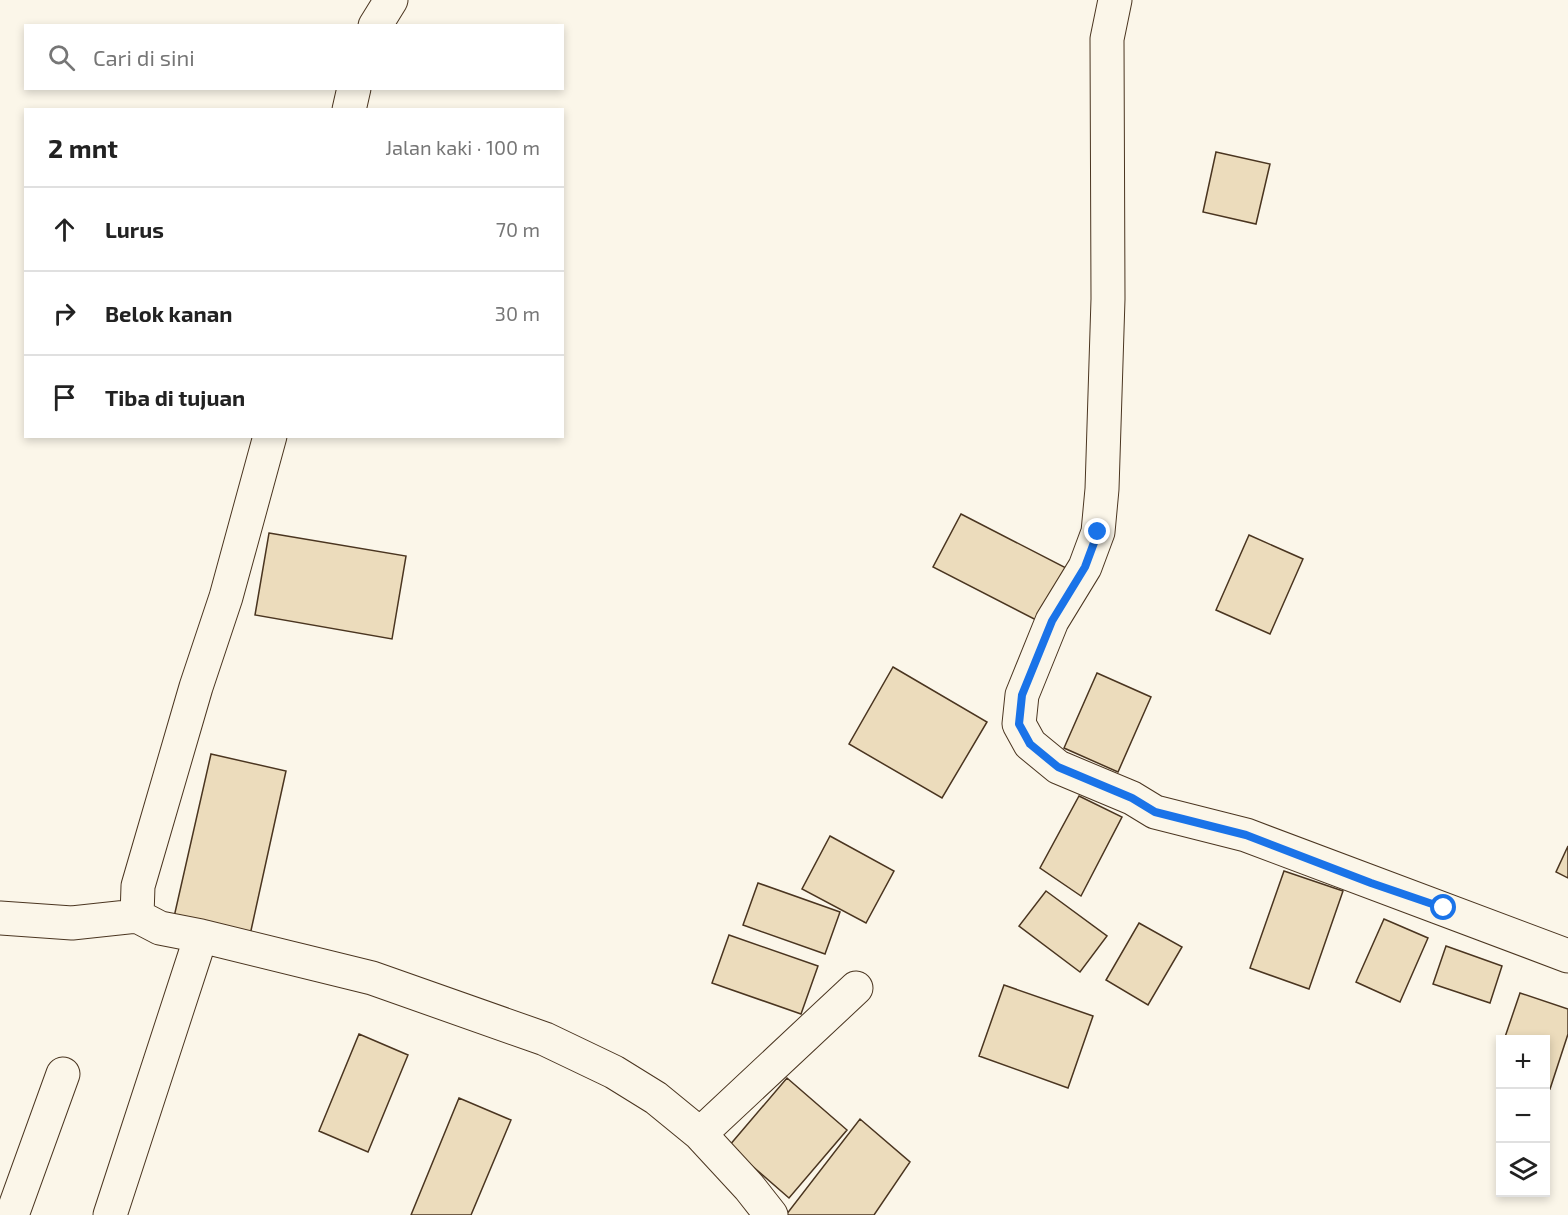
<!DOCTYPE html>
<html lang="id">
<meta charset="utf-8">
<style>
body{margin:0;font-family:"Exo 2",sans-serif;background:#f2f2f2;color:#222}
.controls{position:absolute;right:18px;bottom:18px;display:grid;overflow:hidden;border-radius:0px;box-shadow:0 3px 9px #0003}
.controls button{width:54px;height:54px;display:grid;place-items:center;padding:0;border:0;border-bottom:2px solid #e0e0e0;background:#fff;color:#222;font:30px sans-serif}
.stop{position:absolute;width:18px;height:18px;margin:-14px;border:4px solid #1a73e8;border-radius:50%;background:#fff}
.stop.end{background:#1a73e8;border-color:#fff;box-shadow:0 2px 6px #0008}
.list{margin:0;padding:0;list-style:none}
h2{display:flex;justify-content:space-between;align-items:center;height:78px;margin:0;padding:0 24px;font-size:26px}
h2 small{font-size:20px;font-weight:400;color:#767676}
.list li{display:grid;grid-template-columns:39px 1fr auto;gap:18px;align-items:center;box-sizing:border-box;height:84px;padding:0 24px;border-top:2px solid #e0e0e0}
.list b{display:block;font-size:22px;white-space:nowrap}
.list em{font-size:20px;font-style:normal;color:#767676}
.icon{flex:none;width:33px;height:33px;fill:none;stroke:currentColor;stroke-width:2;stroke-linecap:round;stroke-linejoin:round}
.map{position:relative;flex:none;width:1568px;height:1215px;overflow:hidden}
.search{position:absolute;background:#fff;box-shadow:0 3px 9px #0003;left:24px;top:24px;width:540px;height:66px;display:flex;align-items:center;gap:15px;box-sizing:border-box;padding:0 21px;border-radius:0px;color:#767676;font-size:22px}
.panel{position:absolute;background:#fff;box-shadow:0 3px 9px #0003;left:24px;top:108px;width:540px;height:330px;border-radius:0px}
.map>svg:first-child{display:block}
.building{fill:#ecdcbc;stroke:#4a3520;stroke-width:1.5}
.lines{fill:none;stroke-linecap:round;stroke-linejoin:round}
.minor-casing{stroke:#4a3520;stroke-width:35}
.minor{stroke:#fbf6e9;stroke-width:33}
.route{stroke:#1a73e8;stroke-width:8}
</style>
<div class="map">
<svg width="1568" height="1215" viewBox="0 0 1568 1215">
<rect width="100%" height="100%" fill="#fbf6e9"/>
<path class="building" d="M1216,152L1270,164L1256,224L1203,212Z
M961,514L1070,570L1042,623L933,567Z
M269,533L406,556L392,639L255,615Z
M1249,535L1303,559L1270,634L1216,610Z
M893,667L987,722L942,798L849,744Z
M1097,673L1151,697L1118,772L1064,748Z
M211,754L286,771L250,935L174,917Z
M1079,796L1122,817L1081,896L1040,868Z
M830,836L894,871L866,923L802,889Z
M1568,846V878L1556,872Z
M1284,871L1343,891L1309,989L1250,968Z
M758,883L840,912L825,954L743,925Z
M1046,891L1107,936L1080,972L1019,926Z
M1384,919L1428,938L1400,1002L1356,982Z
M1139,923L1182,947L1148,1005L1106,980Z
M729,935L818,966L801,1014L712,983Z
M1446,946L1502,966L1490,1003L1433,984Z
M1004,985L1093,1016L1068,1088L979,1056Z
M1520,993L1568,1009V1034L1550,1089L1546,1088V1040H1504Z
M359,1034L408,1055L368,1152L319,1131Z
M787,1078L847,1130L789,1198L729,1146Z
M459,1098L511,1120L471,1215H411Z
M860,1119L910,1162L874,1215H786Z"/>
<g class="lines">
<g class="minor-casing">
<path id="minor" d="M1115,0L1107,39L1108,299L1102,489L1098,532L1085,567L1052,621L1022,695L1019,724L1030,744L1058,767L1132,798L1155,812L1246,835L1568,956
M375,26L391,0
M349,110L354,88
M270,436L226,597L196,687L138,886L137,916L160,928L201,936L372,978L545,1039L614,1072L656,1098L700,1134L749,1187L771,1215
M0,918L72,923L137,916
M700,1134L856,988
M12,1215L63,1074
M110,1215L201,936"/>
</g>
<use href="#minor" class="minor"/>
</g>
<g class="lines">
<path class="route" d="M1098,532L1085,567L1052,621L1022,695L1019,724L1030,744L1058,767L1132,798L1155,812L1246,835L1371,883L1444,908"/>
</g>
</svg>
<div class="controls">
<button>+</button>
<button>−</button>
<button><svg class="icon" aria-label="layers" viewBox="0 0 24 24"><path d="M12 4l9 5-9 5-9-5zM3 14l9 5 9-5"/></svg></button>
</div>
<div class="stop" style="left:1444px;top:908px"></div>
<div class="stop end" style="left:1098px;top:532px"></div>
<div class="search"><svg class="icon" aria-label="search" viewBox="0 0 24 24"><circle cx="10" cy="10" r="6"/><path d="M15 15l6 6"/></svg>Cari di sini</div>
<section class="panel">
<h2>2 mnt<small>Jalan kaki · 100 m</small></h2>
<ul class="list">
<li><svg class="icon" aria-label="ahead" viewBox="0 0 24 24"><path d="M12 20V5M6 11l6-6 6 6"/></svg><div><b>Lurus</b></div><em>70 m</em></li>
<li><svg class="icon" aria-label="right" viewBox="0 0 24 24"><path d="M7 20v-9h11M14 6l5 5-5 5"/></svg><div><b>Belok kanan</b></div><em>30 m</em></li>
<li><svg class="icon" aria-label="arrive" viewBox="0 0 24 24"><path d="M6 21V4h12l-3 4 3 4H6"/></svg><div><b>Tiba di tujuan</b></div></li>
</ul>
</section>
</div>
